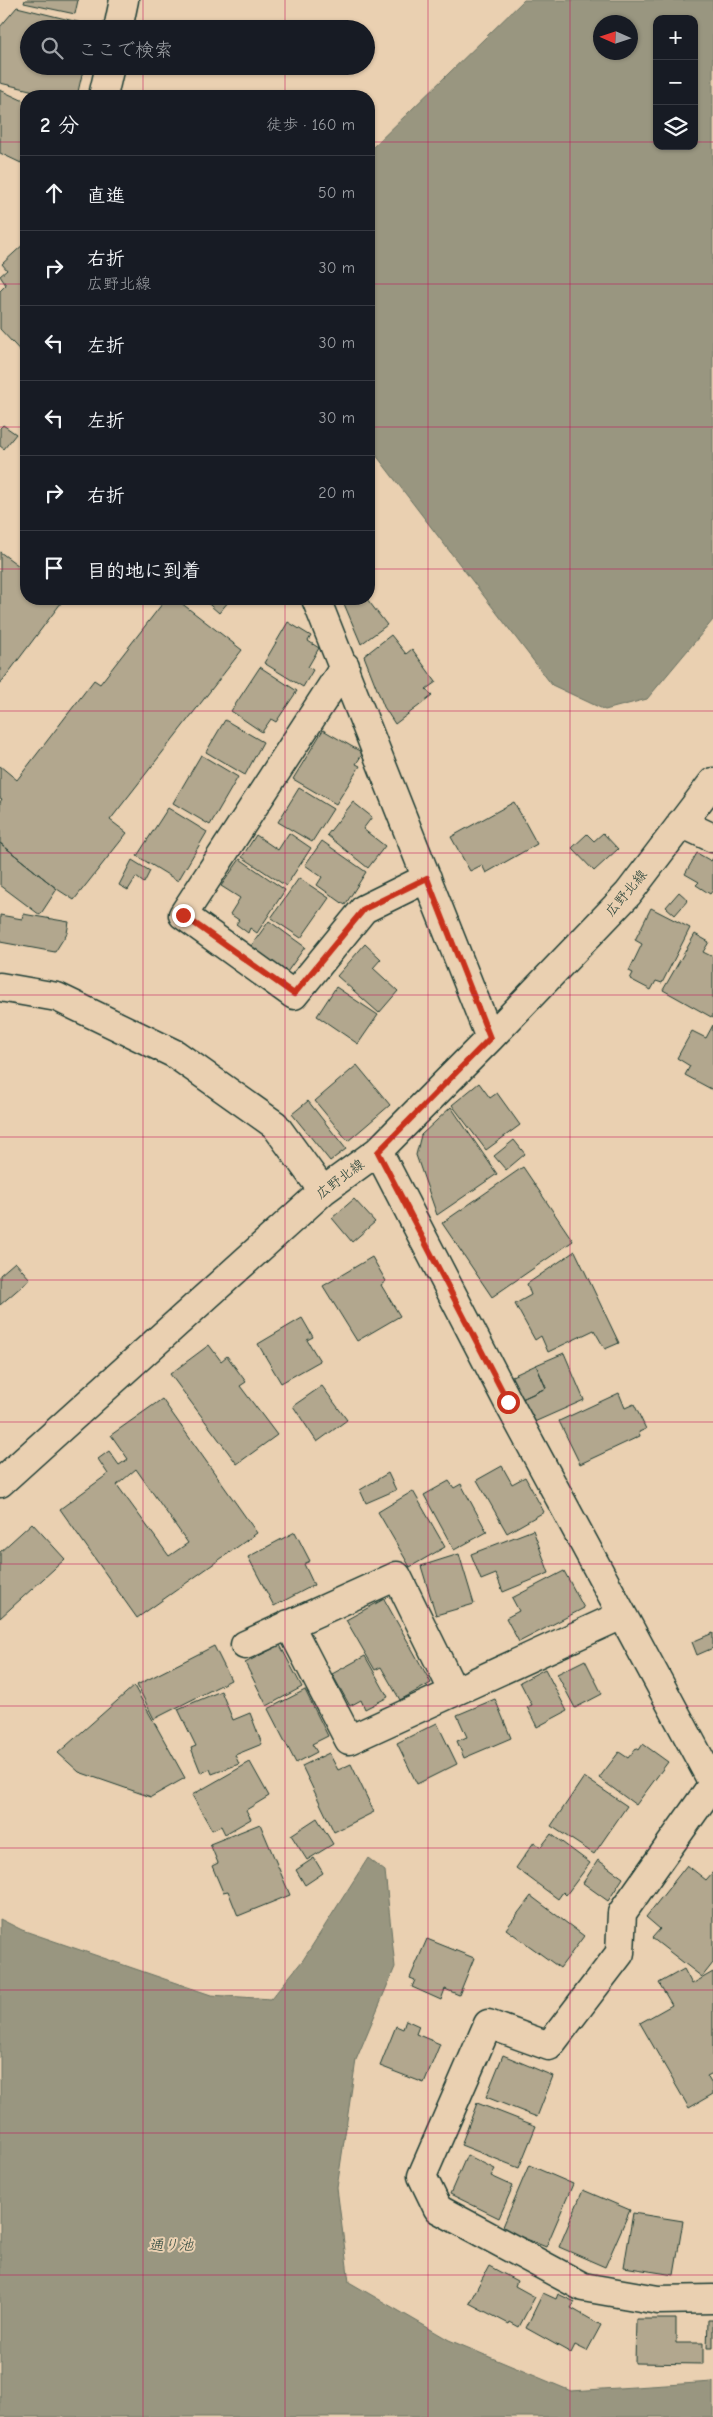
<!DOCTYPE html>
<html lang="ja">
<meta charset="utf-8">
<style>
body{margin:0;font-family:"Comic Neue","Klee One",sans-serif;background:#20242c;color:#f1f3f6}
.controls{position:absolute;right:15px;top:15px;display:grid;overflow:hidden;border-radius:10px;box-shadow:0 1px 4px #0004}
.controls button{width:45px;height:45px;display:grid;place-items:center;padding:0;border:0;border-bottom:1px solid #363941;background:#171b24;color:#f1f3f6;font:25px sans-serif}
.compass{position:absolute;left:593px;top:15px;width:45px;height:45px;border-radius:50%;background:#171b24;box-shadow:0 1px 4px #0004;rotate:273deg}
.stop{position:absolute;width:15px;height:15px;margin:-11px;border:4px solid #c8321e;border-radius:50%;background:#fff}
.stop.end{background:#c8321e;border-color:#fff;box-shadow:0 1px 5px #0008}
.list{margin:0;padding:0;list-style:none}
h2{display:flex;justify-content:space-between;align-items:center;height:65px;margin:0;padding:0 20px;font-size:21px}
h2 small{font-size:16px;font-weight:400;color:#9ea1a6}
.list li{display:grid;grid-template-columns:32px 1fr auto;gap:15px;align-items:center;box-sizing:border-box;height:75px;padding:0 20px;border-top:1px solid #363941}
.list b{display:block;font-size:19px;white-space:nowrap}
.list p{margin:0;font-size:16px;white-space:nowrap;color:#9ea1a6}
.list em{font-size:16px;font-style:normal;color:#9ea1a6}
.icon{flex:none;width:28px;height:28px;fill:none;stroke:currentColor;stroke-width:2;stroke-linecap:round;stroke-linejoin:round}
.map{position:relative;flex:none;width:713px;height:2417px;overflow:hidden}
.search{position:absolute;background:#171b24;box-shadow:0 1px 4px #0004;left:20px;top:20px;width:355px;height:55px;display:flex;align-items:center;gap:12px;box-sizing:border-box;padding:0 18px;border-radius:28px;color:#9ea1a6;font-size:19px}
.panel{position:absolute;background:#171b24;box-shadow:0 1px 4px #0004;left:20px;top:90px;width:355px;height:515px;border-radius:20px}
.map>svg:first-child{display:block}
.water{fill:#999680;stroke:#687262;fill-rule:evenodd}
.building{fill:#b2a78e;stroke:#1f3d34;fill-rule:evenodd}
.lines{fill:none;stroke-linecap:round;stroke-linejoin:round}
.street-casing{stroke:#1f3d34;stroke-width:31}
.street{stroke:#ead0b1;stroke-width:28}
.route{stroke:#c8321e;stroke-width:6}
.grid{fill:none;stroke:#c2185b;stroke-width:1;stroke-opacity:0.55}
.labels{text-anchor:middle;dominant-baseline:central;stroke-width:4;stroke-linejoin:round;paint-order:stroke}
.street-label{font-size:14px;fill:#1f3d34;stroke:#ead0b1}
.water-label{font-size:15px;font-style:italic;fill:#2b463c;stroke:#ead0b1}
</style>
<div class="map">
<svg width="713" height="2417" viewBox="0 0 713 2417">
<rect width="100%" height="100%" fill="#ead0b1"/>
<filter id="ink" filterUnits="userSpaceOnUse"><feTurbulence type="fractalNoise" baseFrequency=".02" numOctaves="2"/><feDisplacementMap in="SourceGraphic" scale="10" xChannelSelector="R" yChannelSelector="G"/><feConvolveMatrix kernelMatrix="1 2 1 2 8 2 1 2 1" color-interpolation-filters="sRGB"/></filter>
<g filter="url(#ink)">
<path class="water" d="M524,0H713V620L647,699L605,710L552,685L369,446V151ZM657,19H694V146H657ZM600,22H630V52H600Z
M368,1858L385,1871L395,1967L356,2060L337,2188L349,2282L449,2340L571,2391L713,2382V2417H0V1919L22,1930L211,1995L271,1999L303,1960Z"/>
<path class="building" d="M25,0H78L75,14L24,3Z
M17,7L94,26L93,29H29V66H84L77,96H56L0,83V27Z
M0,90L26,102V152L21,163L0,153Z
M26,242V357L0,329V291L6,285L0,276L7,270L2,264Z
M3,425L16,434L4,449L0,446V428Z
M0,552L26,571V599H64L0,684Z
M166,599H176L242,650L110,820L127,833L74,900L57,889L0,843V802L2,799L0,798V766L17,780L94,680L100,684Z
M203,599H226L229,601L219,613Z
M342,599H367L387,625L361,644Z
M288,622L311,636L308,641L319,648L308,667L313,670L303,687L264,663Z
M391,635L406,654L412,649L436,682L426,689L432,696L395,724L384,707L364,656Z
M260,667L297,691L276,722L271,719L262,732L231,711Z
M225,720L263,742L245,775L206,752Z
M323,730L363,753L356,764L360,766L336,804L293,779Z
M201,755L238,777L210,825L173,803Z
M299,788L333,809L312,842L278,822Z
M353,802L372,817L363,829L385,846L368,868L327,835Z
M514,802L537,844L486,873L482,865L470,871L451,837Z
M168,808L207,832L178,881L137,856Z
M289,833L311,848L286,886L242,857L256,835L278,850Z
M603,833L618,849L594,871L572,848L587,834L594,841Z
M322,841L366,872L345,905L317,885L322,877L305,865Z
M0,843L57,889L40,915L0,885Z
M697,853L711,861L713,858V890L710,894L696,885L699,882L685,874Z
M240,859L285,890L257,933L250,928L248,933L236,924L239,920L230,914L240,898L221,886Z
M132,860L150,871L144,883L136,877L128,890L119,885Z
M299,878L329,898L301,938L271,918Z
M679,892L688,900L675,915L666,907Z
M651,908L690,928L662,983L656,981L651,990L630,979L633,973L629,971L642,944L635,940Z
M23,914L69,922L67,933L55,952L0,942V915L22,919Z
M269,921L305,947L287,972L251,946Z
M695,934L709,942L703,952L713,957V1018L663,990Z
M365,944L381,959L373,968L398,991L379,1013L337,976Z
M336,987L378,1015L358,1044L317,1016Z
M713,1025V1090L685,1075L690,1066L677,1058L692,1031L706,1038Z
M357,1065L390,1105L348,1141L315,1101Z
M479,1083L490,1098L497,1093L520,1125L486,1150L452,1105Z
M308,1101L346,1149L330,1161L292,1114Z
M451,1107L497,1174L437,1215L416,1155L421,1135Z
M514,1140L525,1154L506,1170L494,1156Z
M523,1167L573,1241L492,1297L442,1223Z
M354,1199L375,1222L352,1242L332,1218Z
M575,1251L619,1343L605,1349L594,1330L548,1352L541,1336L535,1340L515,1304L531,1295L527,1284Z
M372,1257L386,1281L381,1285L400,1316L357,1341L323,1286Z
M15,1262L30,1279L0,1305V1275Z
M302,1318L313,1337L307,1340L320,1361L281,1383L258,1344Z
M209,1345L221,1361L227,1356L246,1382L240,1386L277,1435L237,1464L170,1374Z
M564,1353L584,1400L532,1423L522,1399L546,1388L536,1365Z
M536,1365L546,1388L520,1400L510,1377Z
M322,1386L347,1420L317,1442L293,1406Z
M619,1393L625,1408L634,1404L646,1429L639,1432L640,1436L580,1464L559,1421Z
M162,1399L257,1533L137,1618L60,1509L108,1474L98,1459L109,1451L119,1465L128,1459L111,1435ZM136,1469L188,1543L169,1556L117,1485Z
M502,1466L512,1484L525,1477L544,1512L507,1533L477,1480Z
M388,1473L396,1490L366,1503L360,1490Z
M449,1481L454,1488L461,1484L487,1532L454,1550L424,1495Z
M413,1491L445,1547L410,1567L378,1512Z
M32,1523L65,1559L0,1618V1552Z
M533,1530L549,1573L503,1592L496,1574L481,1580L471,1554Z
M295,1532L310,1561L304,1564L314,1585L274,1606L248,1557Z
M459,1554L474,1604L436,1615L421,1566Z
M564,1571L584,1608L519,1642L506,1618L519,1611L512,1598Z
M384,1599L431,1683L400,1700L381,1667L375,1670L346,1620Z
M713,1633V1648L697,1655L692,1642Z
M280,1645L302,1687L267,1706L245,1663Z
M214,1646L231,1680L154,1719L137,1685Z
M365,1656L388,1697L365,1709L361,1700L350,1706L332,1674Z
M585,1660L602,1694L575,1708L557,1674Z
M545,1669L567,1711L537,1727L527,1707L532,1705L520,1682Z
M134,1686L185,1778L151,1797L79,1772L58,1753Z
M305,1690L328,1736L312,1744L317,1752L296,1763L268,1709Z
M221,1691L233,1720L250,1713L262,1744L235,1755L239,1764L212,1774L210,1769L201,1773L191,1748L196,1746L178,1709Z
M495,1699L511,1738L464,1758L457,1741L467,1737L457,1715Z
M437,1723L457,1764L417,1784L397,1743Z
M643,1744L668,1762L636,1805L599,1778L619,1752L628,1758L636,1748L639,1750Z
M329,1753L338,1770L351,1764L374,1812L334,1832L302,1766Z
M250,1762L269,1796L246,1810L251,1819L225,1834L221,1826L212,1830L192,1795Z
M584,1777L627,1806L594,1854L551,1826Z
M317,1818L333,1844L307,1860L291,1835Z
M260,1824L290,1895L238,1916L228,1891L223,1892L212,1866L218,1863L210,1844Z
M551,1834L590,1863L566,1895L563,1892L558,1899L516,1868L534,1842L541,1847Z
M314,1858L323,1873L305,1885L296,1870Z
M598,1860L623,1878L608,1901L583,1883Z
M687,1865L706,1880L713,1872V1963L702,1977L652,1938L660,1929L646,1917Z
M531,1896L584,1936L560,1968L506,1929Z
M427,1939L474,1958L459,1995L445,1989L441,2000L412,1987L415,1980L410,1978Z
M684,1969L692,1984L713,1972V2073L707,2076L713,2086V2094L689,2108L640,2023L672,2005L659,1983Z
M406,2020L419,2026L416,2034L440,2044L424,2083L380,2066L396,2026L403,2029Z
M503,2055L553,2076L537,2117L486,2097Z
M477,2103L536,2126L519,2168L461,2145Z
M467,2155L495,2169L491,2176L513,2186L499,2218L450,2194Z
M529,2165L573,2184L546,2247L502,2229Z
M583,2190L630,2210L605,2267L559,2247Z
M633,2213L683,2221L674,2275L624,2267Z
M489,2266L517,2281L515,2286L535,2297L519,2327L510,2322L509,2324L469,2303Z
M543,2293L556,2299L558,2294L575,2302L571,2308L601,2325L587,2351L575,2345L571,2353L526,2328Z
M636,2319H676V2343H703V2364L635,2363Z
M708,2320H713V2348H707Z"/>
<g class="lines">
<g class="street-casing">
<path id="street" d="M118,29L124,0
M103,96L110,66
M316,599L490,1038
M345,666L183,915L294,995L364,909L427,878
M681,823L713,838
M0,987L57,997L175,1054L275,1125L323,1191
M378,1151L508,1402L713,1783
M0,1483L323,1191L378,1151L490,1038L628,894L713,782
M289,1624L349,1740L622,1615
M245,1645L397,1576L454,1692
M713,1784L622,1913L620,1953L549,2046L488,2024L422,2176L438,2209L583,2287L658,2300L713,2299"/>
</g>
<use href="#street" class="street"/>
</g>
</g>
<g class="lines" filter="url(#ink)">
<path class="route" d="M183,915L294,994L364,909L427,878L490,1038L378,1152L508,1402"/>
</g>
<path class="grid" d="M143,0V29M285,0V29M428,0V2417M570,0V2417M143,66V96M285,66V96M0,142H26M369,142H657M694,142H713M0,284H26M369,284H713M0,427H26M369,427H713M0,569H26M369,569H713M143,599V2417M285,599V2417M0,711H713M0,853H713M0,995H713M0,1137H713M0,1280H713M0,1422H713M0,1564H713M0,1706H713M0,1848H713M0,1990H713M0,2133H713M0,2275H713"/>
<g class="labels">
<g class="street-label">
<text transform="translate(626 893) rotate(-50)">広野北線</text>
<text transform="translate(340 1179) rotate(-37)">広野北線</text>
</g>
<g class="water-label">
<text x="171" y="2245">通り池</text>
</g>
</g>
</svg>
<div class="controls">
<button>+</button>
<button>−</button>
<button><svg class="icon" aria-label="layers" viewBox="0 0 24 24"><path d="M12 4l9 5-9 5-9-5zM3 14l9 5 9-5"/></svg></button>
</div>
<svg class="compass" viewBox="-18 -18 36 36"><path d="M0-13l5 13h-10z" fill="#e53935"/><path d="M0 13l5-13h-10z" fill="#9ea1a6"/></svg>
<div class="stop" style="left:508px;top:1402px"></div>
<div class="stop end" style="left:183px;top:915px"></div>
<div class="search"><svg class="icon" aria-label="search" viewBox="0 0 24 24"><circle cx="10" cy="10" r="6"/><path d="M15 15l6 6"/></svg>ここで検索</div>
<section class="panel">
<h2>2 分<small>徒歩 · 160 m</small></h2>
<ul class="list">
<li><svg class="icon" aria-label="ahead" viewBox="0 0 24 24"><path d="M12 20V5M6 11l6-6 6 6"/></svg><div><b>直進</b></div><em>50 m</em></li>
<li><svg class="icon" aria-label="right" viewBox="0 0 24 24"><path d="M7 20v-9h11M14 6l5 5-5 5"/></svg><div><b>右折</b><p>広野北線</p></div><em>30 m</em></li>
<li><svg class="icon" aria-label="left" viewBox="0 0 24 24"><path d="M17 20v-9H6M10 6l-5 5 5 5"/></svg><div><b>左折</b></div><em>30 m</em></li>
<li><svg class="icon" aria-label="left" viewBox="0 0 24 24"><path d="M17 20v-9H6M10 6l-5 5 5 5"/></svg><div><b>左折</b></div><em>30 m</em></li>
<li><svg class="icon" aria-label="right" viewBox="0 0 24 24"><path d="M7 20v-9h11M14 6l5 5-5 5"/></svg><div><b>右折</b></div><em>20 m</em></li>
<li><svg class="icon" aria-label="arrive" viewBox="0 0 24 24"><path d="M6 21V4h12l-3 4 3 4H6"/></svg><div><b>目的地に到着</b></div></li>
</ul>
</section>
</div>
